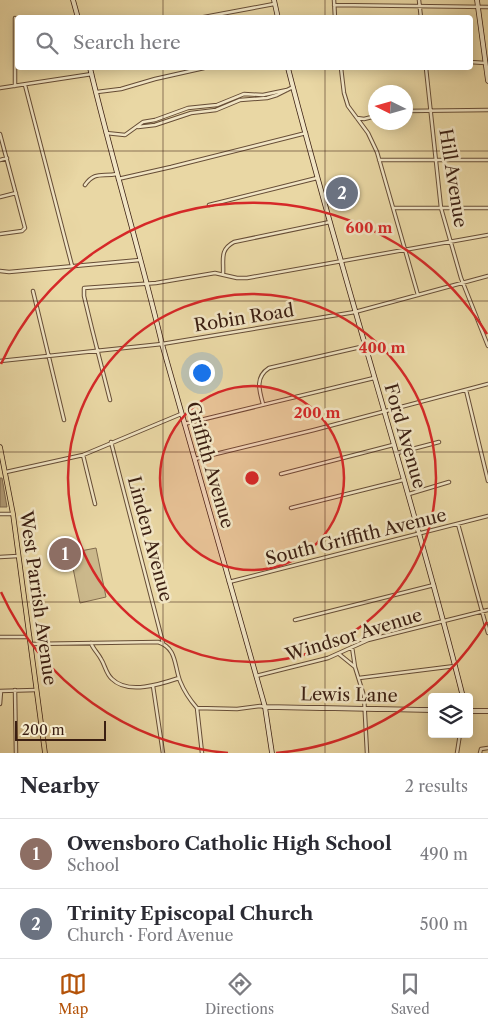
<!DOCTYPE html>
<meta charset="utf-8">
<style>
body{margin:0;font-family:"Libre Caslon Text",serif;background:#f2f2f3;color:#2b2b33}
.controls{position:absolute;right:15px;bottom:15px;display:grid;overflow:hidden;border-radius:5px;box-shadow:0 2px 12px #0003}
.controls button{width:45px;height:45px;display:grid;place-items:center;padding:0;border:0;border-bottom:1px solid #e1e1e2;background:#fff;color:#2b2b33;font:25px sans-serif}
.compass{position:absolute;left:368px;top:85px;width:45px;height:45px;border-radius:50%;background:#fff;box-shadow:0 2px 12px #0003;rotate:275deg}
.scale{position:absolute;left:15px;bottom:12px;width:91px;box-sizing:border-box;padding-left:5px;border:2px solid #3b1f12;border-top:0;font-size:14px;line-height:18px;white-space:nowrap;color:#3b1f12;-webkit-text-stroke:4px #f1e5c4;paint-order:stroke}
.you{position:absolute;left:201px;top:372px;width:18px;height:18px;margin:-12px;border:4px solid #fff;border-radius:50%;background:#1a73e8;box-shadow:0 0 0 8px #1a73e833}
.badge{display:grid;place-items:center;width:32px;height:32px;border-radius:50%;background:#b45309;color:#fff;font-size:16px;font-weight:700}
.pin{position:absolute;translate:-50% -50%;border:2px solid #fff;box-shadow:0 1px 5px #0006}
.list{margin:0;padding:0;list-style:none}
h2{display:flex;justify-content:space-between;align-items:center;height:65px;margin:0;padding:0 20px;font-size:21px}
h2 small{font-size:16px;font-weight:400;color:#7c7c81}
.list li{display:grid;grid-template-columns:32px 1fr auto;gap:15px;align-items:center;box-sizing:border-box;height:70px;padding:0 20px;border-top:1px solid #e1e1e2}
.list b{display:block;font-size:19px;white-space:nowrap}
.list p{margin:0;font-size:16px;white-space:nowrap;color:#7c7c81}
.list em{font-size:16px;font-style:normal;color:#7c7c81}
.icon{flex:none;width:28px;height:28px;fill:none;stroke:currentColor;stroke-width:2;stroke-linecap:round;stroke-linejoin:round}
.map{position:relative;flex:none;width:488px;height:753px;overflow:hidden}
.search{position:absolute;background:#fff;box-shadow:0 2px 12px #0003;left:15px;right:15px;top:15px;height:55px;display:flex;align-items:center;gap:12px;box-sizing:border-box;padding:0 18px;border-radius:5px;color:#7c7c81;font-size:19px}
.sheet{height:205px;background:#fff}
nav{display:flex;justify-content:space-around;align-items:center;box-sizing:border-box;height:70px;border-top:1px solid #e1e1e2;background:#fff;font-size:14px;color:#7c7c81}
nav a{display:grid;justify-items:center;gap:2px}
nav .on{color:#b45309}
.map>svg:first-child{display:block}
.green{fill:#cbb88b;stroke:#836c4e}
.water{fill:#ae9872;stroke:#80684c}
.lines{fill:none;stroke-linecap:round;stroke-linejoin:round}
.street-casing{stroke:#664d36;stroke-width:4.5}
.secondary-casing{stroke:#3b1f12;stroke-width:5.5}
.primary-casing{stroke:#3b1f12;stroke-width:5.5}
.street{stroke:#f1e5c4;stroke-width:2.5}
.secondary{stroke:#f1e5c4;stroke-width:4}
.primary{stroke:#e9d7a4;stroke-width:4}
.grid{fill:none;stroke:#3b1f12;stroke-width:1;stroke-opacity:0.55}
.ring{fill:none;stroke:#d62828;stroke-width:2.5}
.labels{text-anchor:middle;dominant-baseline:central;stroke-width:5;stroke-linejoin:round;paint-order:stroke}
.street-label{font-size:18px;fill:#3b1f12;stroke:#f1e5c4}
.centre{fill:#d62828;stroke:#f1e5c4;stroke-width:2.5}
.ring-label{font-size:15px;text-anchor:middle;font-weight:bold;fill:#d62828;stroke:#f1e5c4;stroke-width:5;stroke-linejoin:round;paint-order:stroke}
</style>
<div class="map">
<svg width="488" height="753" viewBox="0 0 488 753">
<rect width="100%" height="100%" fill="#e9d7a4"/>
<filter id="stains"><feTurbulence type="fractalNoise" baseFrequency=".004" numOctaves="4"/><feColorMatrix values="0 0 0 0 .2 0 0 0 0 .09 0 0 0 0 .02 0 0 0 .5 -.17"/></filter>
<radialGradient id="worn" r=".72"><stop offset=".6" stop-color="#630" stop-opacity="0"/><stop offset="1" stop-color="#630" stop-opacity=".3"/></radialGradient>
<path class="green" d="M96,548L106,597L80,603L70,553Z"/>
<path class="water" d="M0,478H2L7,507H0Z"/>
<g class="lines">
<g class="street-casing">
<path id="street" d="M334,0L335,18
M419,0L421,18
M334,5L488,7
M15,18V86
M199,18L274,4
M470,62L485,63
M341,68L344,93L348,106L368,133L377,152L418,295
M426,68L441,208L461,278L488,346
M25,85L72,266
M0,88L92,74
M97,92L121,89L155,79L204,68
M406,111L488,110
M357,118L364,119L376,116
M138,127L155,125L191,113L216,110L240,100L267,98L277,95L293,87
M106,133L125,135L143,122L155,120L188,108L217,105L244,94L263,95L287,90
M0,134L25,228L22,231L0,234
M0,160L7,158
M379,160H488
M118,179L171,167L306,133
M85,185C95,171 102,177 117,174
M0,197L16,193
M209,205L317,178
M393,208H488
M0,271L9,272L140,260
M223,274C224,260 219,250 234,242L330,222
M33,291L64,420
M0,361L162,344L355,312L488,276
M466,390L488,481
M110,400L92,329L84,296V288L156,283L215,273L237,278H247L488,235
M263,404C259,390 255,377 269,368L365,346
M184,424L374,378
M111,442L163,643
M397,453L439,442
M83,455L95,504
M195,459L314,430L488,384
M6,472L83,455L181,414
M281,474L393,445
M409,494L449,482
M291,508L403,480
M0,514H13
M458,524L488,633
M0,557L18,556
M229,582L488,516
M295,620L434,585
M0,637H30
M91,643C93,649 98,653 101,659C105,665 106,674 112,679C128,695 161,684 179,678
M31,644L158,642C177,648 174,665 180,681C184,691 190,700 197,708L237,709L260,706L265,707
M352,647L355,667
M339,654L355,667L364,696L367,753
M256,676L328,658L368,640L488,610
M359,678L455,666
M153,686L163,753
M15,690L16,753
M0,691L36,690
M0,704L1,691
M197,708L202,753
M457,753L460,734
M480,753L481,749L488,748"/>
</g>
<g class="secondary-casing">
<path id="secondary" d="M73,0L78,18
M274,0L278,18
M477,0L488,81
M90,68C112,160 140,252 162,344L265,707L272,753
M288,68C342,278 410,486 463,697
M265,707L432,710
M469,711H488"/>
</g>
<g class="primary-casing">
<path id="primary" d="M0,447L13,514L45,753"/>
</g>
<use href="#street" class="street"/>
<use href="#secondary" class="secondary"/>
<use href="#primary" class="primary"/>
</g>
<path class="grid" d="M163,0V18M325,0V18M163,68V753M325,68V753M0,151H488M0,301H488M0,452H488M0,602H488"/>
<circle cx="252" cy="478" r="92" fill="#d62828" fill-opacity=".12"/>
<g class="ring">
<circle cx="252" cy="478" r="92"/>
<circle cx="252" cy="478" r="184"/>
<path d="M487 622A276 276 0 0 1 276 753M228 753A276 276 0 0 1 1 592M1 364A276 276 0 0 1 487 334"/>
</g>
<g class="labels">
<g class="street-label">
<text transform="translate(453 178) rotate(81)">Hill Avenue</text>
<text transform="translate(244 318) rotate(-9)">Robin Road</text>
<text transform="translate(405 436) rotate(74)">Ford Avenue</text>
<text transform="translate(210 465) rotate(74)">Griffith Avenue</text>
<text transform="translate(356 537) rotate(-14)">South Griffith Avenue</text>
<text transform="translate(150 539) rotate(75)">Linden Avenue</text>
<text transform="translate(38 598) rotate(82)">West Parrish Avenue</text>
<text transform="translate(354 635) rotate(-17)">Windsor Avenue</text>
<text transform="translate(349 695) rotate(1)">Lewis Lane</text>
</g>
</g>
<circle cx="252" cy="478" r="8" class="centre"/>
<g class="ring-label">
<text x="369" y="233">600 m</text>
<text x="382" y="353">400 m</text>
<text x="317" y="418">200 m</text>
</g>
<rect width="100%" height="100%" filter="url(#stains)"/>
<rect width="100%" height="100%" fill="url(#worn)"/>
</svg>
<div class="controls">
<button><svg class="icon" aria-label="layers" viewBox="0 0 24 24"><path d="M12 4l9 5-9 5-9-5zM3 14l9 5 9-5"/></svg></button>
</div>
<svg class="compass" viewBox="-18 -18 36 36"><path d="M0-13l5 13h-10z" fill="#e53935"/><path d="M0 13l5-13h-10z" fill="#7c7c81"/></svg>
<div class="scale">200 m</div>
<div class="you"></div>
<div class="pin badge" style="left:65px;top:554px;background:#8d6e63">1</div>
<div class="pin badge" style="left:342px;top:193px;background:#6b7280">2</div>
<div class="search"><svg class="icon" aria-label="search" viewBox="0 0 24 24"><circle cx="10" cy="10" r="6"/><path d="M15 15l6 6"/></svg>Search here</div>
</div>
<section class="sheet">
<h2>Nearby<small>2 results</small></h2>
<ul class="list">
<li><span class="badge" style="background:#8d6e63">1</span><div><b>Owensboro Catholic High School</b><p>School</p></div><em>490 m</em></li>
<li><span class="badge" style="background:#6b7280">2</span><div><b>Trinity Episcopal Church</b><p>Church · Ford Avenue</p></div><em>500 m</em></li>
</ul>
</section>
<nav>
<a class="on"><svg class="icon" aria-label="map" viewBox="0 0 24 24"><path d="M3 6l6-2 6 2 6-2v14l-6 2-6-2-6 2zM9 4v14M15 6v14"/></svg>Map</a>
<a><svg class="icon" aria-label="directions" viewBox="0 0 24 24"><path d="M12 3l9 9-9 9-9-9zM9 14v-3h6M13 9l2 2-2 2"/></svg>Directions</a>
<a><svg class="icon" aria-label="saved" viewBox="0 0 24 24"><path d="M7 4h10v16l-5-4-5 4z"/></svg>Saved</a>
</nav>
